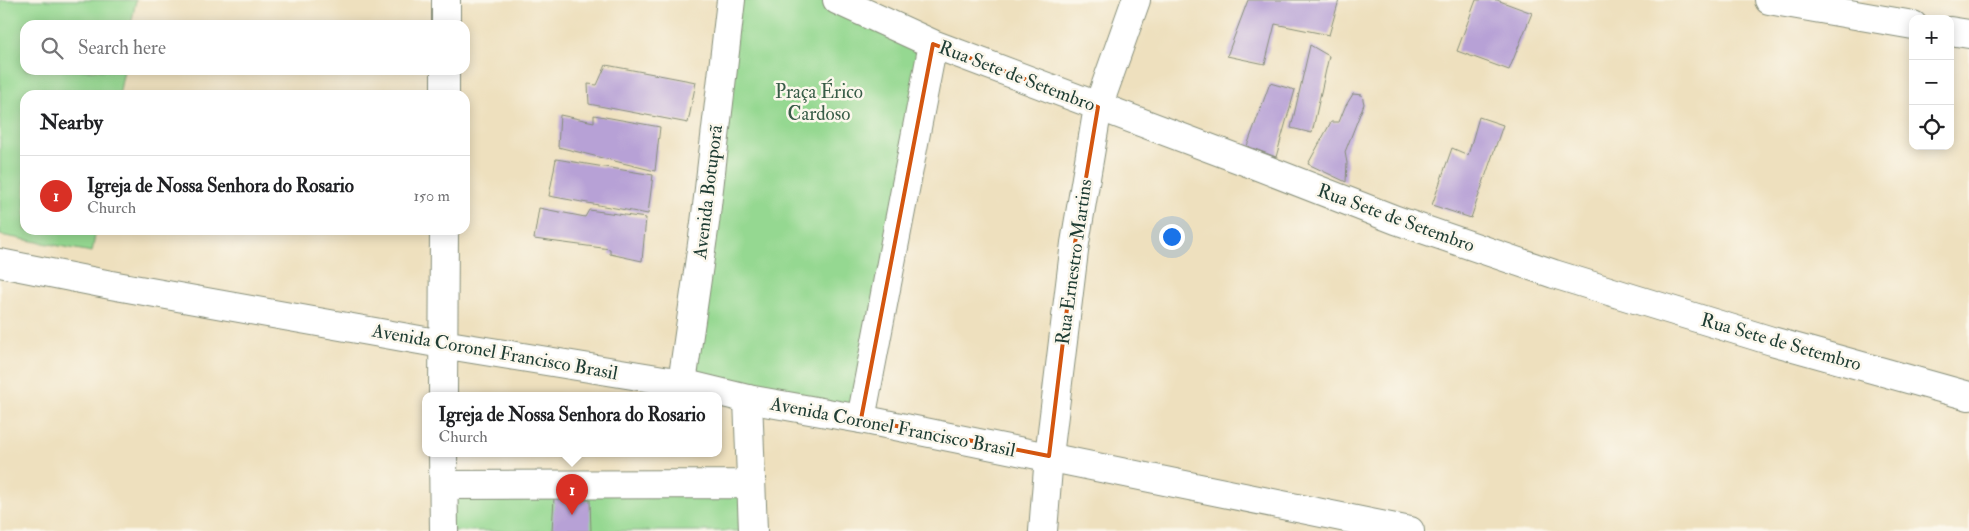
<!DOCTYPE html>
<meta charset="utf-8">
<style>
body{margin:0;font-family:"IM FELL Double Pica",serif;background:#f2f2f2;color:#202124}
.controls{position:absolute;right:15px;top:15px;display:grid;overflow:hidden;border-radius:10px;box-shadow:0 2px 12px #0003}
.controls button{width:45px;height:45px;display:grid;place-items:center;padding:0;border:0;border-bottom:1px solid #e0e0e0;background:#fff;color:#202124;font:25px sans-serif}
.you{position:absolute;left:1171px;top:236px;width:18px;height:18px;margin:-12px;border:4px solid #fff;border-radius:50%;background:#1a73e8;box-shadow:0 0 0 8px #1a73e833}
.badge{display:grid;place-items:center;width:32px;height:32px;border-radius:50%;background:#d93025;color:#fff;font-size:16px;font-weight:700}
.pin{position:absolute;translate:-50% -41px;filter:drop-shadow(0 1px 2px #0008)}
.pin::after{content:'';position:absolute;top:26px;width:18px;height:15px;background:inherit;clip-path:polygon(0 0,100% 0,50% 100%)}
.popup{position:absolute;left:422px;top:392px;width:300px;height:65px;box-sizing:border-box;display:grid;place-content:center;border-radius:10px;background:#fff;filter:drop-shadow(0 1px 4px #0005);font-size:16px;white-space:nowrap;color:#757577}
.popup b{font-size:19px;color:#202124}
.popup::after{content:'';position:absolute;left:50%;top:100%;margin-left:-10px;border:10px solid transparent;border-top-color:#fff}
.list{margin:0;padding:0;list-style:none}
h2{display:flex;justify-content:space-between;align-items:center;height:65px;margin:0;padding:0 20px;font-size:21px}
h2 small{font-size:16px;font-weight:400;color:#757577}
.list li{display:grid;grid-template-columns:32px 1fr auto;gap:15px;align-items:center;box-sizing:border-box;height:80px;padding:0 20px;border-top:1px solid #e0e0e0}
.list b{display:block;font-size:19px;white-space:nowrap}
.list p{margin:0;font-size:16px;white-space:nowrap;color:#757577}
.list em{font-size:16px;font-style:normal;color:#757577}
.icon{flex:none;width:28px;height:28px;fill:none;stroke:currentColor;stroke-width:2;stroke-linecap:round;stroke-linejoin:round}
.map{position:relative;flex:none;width:1969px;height:531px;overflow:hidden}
.search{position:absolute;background:#fff;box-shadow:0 2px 12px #0003;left:20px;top:20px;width:450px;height:55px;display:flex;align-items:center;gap:12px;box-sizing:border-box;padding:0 18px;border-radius:15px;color:#757577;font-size:19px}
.panel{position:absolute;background:#fff;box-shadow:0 2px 12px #0003;left:20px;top:90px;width:450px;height:145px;border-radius:15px}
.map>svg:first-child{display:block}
.green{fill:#95d891;stroke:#5a8a62}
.building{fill:#b7a1d6}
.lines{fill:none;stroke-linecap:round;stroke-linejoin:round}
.minor-casing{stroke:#868e79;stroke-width:30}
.tertiary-casing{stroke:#868e79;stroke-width:30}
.minor{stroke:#fff;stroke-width:28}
.tertiary{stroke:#fff;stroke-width:28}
.marked{fill:none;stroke:#d45610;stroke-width:4;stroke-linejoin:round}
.labels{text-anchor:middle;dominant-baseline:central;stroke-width:5;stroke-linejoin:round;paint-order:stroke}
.street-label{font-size:19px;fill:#1f3d34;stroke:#fbf7ec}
.park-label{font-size:19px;fill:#375c47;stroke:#fbf7ec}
</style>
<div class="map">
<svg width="1969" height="531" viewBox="0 0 1969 531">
<rect width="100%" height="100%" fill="#fbf7ec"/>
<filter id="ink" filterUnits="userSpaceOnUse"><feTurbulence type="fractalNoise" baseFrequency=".02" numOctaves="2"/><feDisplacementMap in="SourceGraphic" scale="10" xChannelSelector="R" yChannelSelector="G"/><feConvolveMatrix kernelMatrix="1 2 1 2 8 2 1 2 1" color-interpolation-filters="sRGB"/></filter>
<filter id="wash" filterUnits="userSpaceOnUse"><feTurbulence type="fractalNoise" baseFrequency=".0096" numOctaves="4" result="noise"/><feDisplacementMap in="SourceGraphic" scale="20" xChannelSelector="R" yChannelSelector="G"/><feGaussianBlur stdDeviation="1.12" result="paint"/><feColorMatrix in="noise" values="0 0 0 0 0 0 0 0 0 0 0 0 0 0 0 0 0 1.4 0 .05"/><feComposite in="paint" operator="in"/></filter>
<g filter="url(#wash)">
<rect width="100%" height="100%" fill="#eee0be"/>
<path class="green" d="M0,0H136L131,25H25V70H124L119,95H25V230H96L92,252L0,235Z
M730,0H836L933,44L861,419L682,383Z
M447,485L750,488L753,531H447Z"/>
<g id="blocks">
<path class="building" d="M1248,0H1339L1329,35L1275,24L1265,64L1227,56Z
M1476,0H1497L1532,13L1509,70L1457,51Z
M1310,45L1329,56L1312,133L1291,128Z
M606,65L696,82L688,123L589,104L588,84L597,85Z
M1270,83L1295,90L1276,157L1247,146Z
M1353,94L1362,95L1364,104L1345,152L1347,163L1346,182L1308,164L1331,122H1339L1345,107Z
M560,115L594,122V115L660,127L655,171L558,147Z
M1479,117L1503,125L1471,218L1432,205L1452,148L1468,155Z
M556,159L653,175L648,214L549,196Z
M539,208L585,217L589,210L646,218L642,261L610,254V249L534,239Z
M554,498L590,500L591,531H552Z"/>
</g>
</g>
<g filter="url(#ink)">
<use href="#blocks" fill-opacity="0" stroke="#868e79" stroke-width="1"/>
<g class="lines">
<g class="minor-casing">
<path id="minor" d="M837,0L933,44L1260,167L1396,220L1554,274L1635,299L1772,341L1969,396
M1769,0L1913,25
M1950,31L1969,34
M748,399L753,531
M861,419L933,44
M444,485L750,484
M1043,531L1049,456L1075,243L1098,107L1136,0"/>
</g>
<g class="tertiary-casing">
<path id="tertiary" d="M446,25V0
M445,95V70
M0,263L111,285L442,344L682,383L748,399L861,419L1410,531
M682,383L705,223L731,0
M443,396L444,230
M443,454L444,531"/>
</g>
<use href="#minor" class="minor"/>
<use href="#tertiary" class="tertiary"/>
</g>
</g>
<path class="marked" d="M933,44L1098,107L1075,243L1049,456L861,419Z"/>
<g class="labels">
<g class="street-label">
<text transform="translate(1017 76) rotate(21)">Rua Sete de Setembro</text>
<text transform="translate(708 192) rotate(-83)">Avenida Botuporã</text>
<text transform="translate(1396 218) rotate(20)">Rua Sete de Setembro</text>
<text transform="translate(1074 262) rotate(-82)">Rua Ernestro Martins</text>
<text transform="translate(1781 342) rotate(16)">Rua Sete de Setembro</text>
<text transform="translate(495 352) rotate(10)">Avenida Coronel Francisco Brasil</text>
<text transform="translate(893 427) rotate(11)">Avenida Coronel Francisco Brasil</text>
</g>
<g class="park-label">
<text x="819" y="92">Praça Érico<tspan x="819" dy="22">Cardoso</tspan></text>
</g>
</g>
</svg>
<div class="controls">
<button>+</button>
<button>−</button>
<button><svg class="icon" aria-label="locate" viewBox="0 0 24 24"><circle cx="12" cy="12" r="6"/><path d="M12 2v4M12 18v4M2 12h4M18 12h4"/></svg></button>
</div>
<div class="you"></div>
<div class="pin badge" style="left:572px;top:515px">1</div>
<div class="popup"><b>Igreja de Nossa Senhora do Rosario</b>Church</div>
<div class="search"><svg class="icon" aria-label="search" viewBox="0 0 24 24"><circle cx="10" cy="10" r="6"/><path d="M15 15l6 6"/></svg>Search here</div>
<section class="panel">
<h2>Nearby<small></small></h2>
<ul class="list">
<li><span class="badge">1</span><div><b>Igreja de Nossa Senhora do Rosario</b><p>Church</p></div><em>150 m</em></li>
</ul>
</section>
</div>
